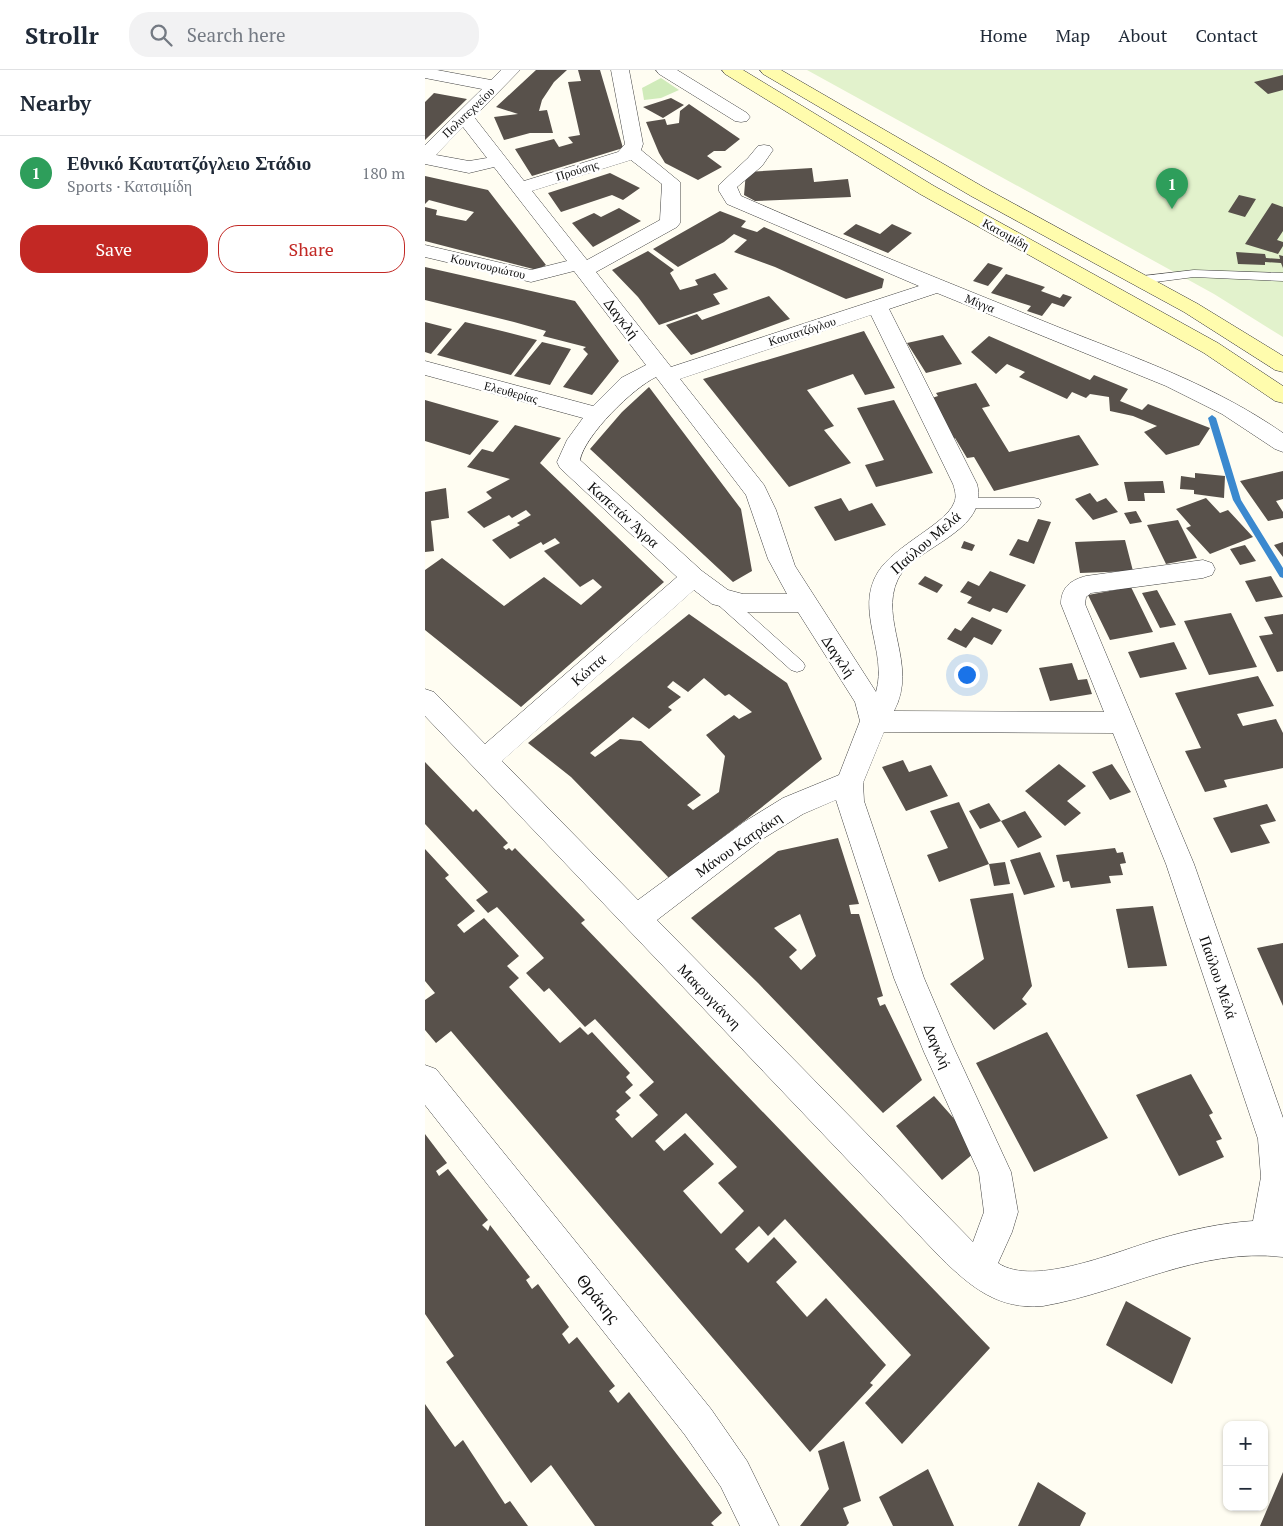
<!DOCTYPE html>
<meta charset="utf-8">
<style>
body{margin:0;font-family:"PT Serif",serif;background:#f2f2f3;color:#1f2937}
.controls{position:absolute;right:15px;bottom:15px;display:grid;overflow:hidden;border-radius:10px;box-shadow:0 1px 4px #0004}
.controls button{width:45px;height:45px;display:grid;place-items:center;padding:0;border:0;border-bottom:1px solid #e0e1e3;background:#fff;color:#1f2937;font:25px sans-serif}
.you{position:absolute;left:541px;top:604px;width:18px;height:18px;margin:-12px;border:4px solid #fff;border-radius:50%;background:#1a73e8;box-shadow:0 0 0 8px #1a73e833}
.badge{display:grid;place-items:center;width:32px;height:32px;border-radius:50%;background:#c22824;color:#fff;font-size:16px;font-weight:700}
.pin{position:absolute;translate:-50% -41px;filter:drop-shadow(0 1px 2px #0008)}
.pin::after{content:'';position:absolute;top:26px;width:18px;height:15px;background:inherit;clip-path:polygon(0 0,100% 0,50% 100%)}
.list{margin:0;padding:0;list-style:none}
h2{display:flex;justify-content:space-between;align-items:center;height:65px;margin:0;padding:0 20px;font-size:21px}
h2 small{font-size:16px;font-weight:400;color:#747a83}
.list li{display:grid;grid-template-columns:32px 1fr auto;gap:15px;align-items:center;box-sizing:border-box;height:75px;padding:0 20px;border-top:1px solid #e0e1e3}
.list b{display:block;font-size:19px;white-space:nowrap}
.list p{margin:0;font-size:16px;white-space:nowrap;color:#747a83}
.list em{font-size:16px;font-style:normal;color:#747a83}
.actions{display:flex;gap:10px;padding:15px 20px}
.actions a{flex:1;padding:11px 0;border:1px solid #c22824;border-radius:20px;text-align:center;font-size:18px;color:#c22824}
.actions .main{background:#c22824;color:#fff}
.icon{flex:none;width:28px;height:28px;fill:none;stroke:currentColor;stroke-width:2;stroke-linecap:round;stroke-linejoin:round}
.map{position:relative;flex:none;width:858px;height:1456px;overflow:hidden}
header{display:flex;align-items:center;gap:30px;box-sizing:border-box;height:70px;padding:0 25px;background:#fff;border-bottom:1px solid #e0e1e3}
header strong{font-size:24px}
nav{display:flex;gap:28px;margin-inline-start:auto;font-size:18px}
.search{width:350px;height:45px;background:#f2f2f3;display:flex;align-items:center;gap:12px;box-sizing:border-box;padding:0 18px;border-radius:20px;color:#747a83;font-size:19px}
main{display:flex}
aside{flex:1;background:#fff}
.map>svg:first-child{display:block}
.green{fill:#d0ebba}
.pitch{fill:#e2f2cc}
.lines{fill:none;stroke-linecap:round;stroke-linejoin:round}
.stream{fill:#3b89cf;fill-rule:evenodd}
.building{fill:#58514b;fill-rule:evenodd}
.lane-casing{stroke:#424242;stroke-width:1}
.street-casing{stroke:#424242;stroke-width:1}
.secondary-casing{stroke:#313131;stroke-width:1}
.lane{fill:#fff;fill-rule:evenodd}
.street{fill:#fff;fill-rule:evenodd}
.secondary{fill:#fffcad;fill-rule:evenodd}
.labels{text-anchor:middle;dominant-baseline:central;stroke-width:5;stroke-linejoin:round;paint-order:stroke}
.far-street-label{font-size:12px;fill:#0f0f0f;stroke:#fff}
.street-label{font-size:15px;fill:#0f0f0f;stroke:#fff}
.near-street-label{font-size:18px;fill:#0f0f0f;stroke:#fff}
</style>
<header>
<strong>Strollr</strong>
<div class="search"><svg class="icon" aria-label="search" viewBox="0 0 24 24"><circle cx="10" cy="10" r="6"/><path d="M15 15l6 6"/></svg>Search here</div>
<nav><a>Home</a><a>Map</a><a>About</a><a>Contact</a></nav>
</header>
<main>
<aside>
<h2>Nearby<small></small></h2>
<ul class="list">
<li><span class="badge" style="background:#2e9e5b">1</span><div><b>Εθνικό Καυτατζόγλειο Στάδιο</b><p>Sports · Κατσιμίδη</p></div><em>180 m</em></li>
</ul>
<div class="actions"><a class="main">Save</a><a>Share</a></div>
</aside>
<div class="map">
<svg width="858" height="1456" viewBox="0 0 858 1456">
<rect width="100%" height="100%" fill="#fffdf2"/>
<path class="green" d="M236,8L254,20L236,28L219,30L217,18Z"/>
<path class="pitch" d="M382,0H858V267L789,224Z"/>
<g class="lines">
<path class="stream" d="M787,345L791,348L816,430L858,498V508L855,507L808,430L783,348Z"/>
</g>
<path class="building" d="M111,0H142L129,12L117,30L114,41L122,40L128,63H105L79,70L69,47L93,44L71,37Z
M153,0H175L198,78L107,106L90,79L129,69L134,77L148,73L143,67L155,65L143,12L156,11Z
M858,5V20L843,24L829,12Z
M9,23L42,29L0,70V32Z
M246,28L259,35L238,48L218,37Z
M264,34L315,69L300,81H289L282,86L297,97L273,110L240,93L234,83L221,52L240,49L242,55L254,53L255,41Z
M387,98L389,112L423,109L426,127L330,131L319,125L321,102Z
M185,103L215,118L198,130L187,125L136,142L123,123Z
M0,106L63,120L121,195L112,200L0,171V137L12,140L11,145L41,151L49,142L4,130L0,134Z
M814,125L831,129L820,147L803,142Z
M847,133L858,137V161L852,170L858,172V176L853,184L820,174Z
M194,138L216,151L168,177L147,153L169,143L176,147Z
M295,141L321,151L316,157L332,162L339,157L459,209L457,218L421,229L350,197L309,182L322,170L309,164L299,172L253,197L228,179Z
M431,154L455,164L467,154L487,163L463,183L418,164Z
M223,181L249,200L245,203L255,220L273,215L270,210L290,203L303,219L288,224L295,234L234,255L213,227L187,200Z
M811,182L840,184L841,188L855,189L854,185L858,186V198L856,193L840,192V195L813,194Z
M563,193L578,198L563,216L548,211Z
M0,197L150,231L194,291L167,325L138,317L163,284L158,279L161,277L118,266L121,261L89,252L0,230Z
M581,204L620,217L616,221L635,228L638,224L647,227L639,237L627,233L617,246L602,241L606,236L566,223Z
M344,226L365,249L266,285L241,255L272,244L277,250Z
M0,252L27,259L6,284L0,282Z
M40,252L77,261L112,270L86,305L12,285Z
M439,261L470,318L440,325L428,304L382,320L409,356L399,360L426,393L364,417L278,309Z
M518,265L537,294L501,303L482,273Z
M564,266L665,310L669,305L703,319L695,331L717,340L723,334L785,358L774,375L741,385L719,362L732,356L708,346L685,341L684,327L665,324L661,328L647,322L642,329L594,307L600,302L582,294L571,304L546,282Z
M117,272L146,279L125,315L89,306Z
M551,313L565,336L557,338L584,382L654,365L674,395L569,421L549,387L542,388L530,368L526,370L507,328L513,326L511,323Z
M224,317L316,439L327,501L308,512L165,379L197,342Z
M0,330L35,340L74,351L45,385L0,371Z
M469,330L508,403L451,417L440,395L459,390L432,338Z
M90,355L136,368L115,393L239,512L96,637L0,560V500L17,488L79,536L119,507L156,535L177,517L168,509L155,517L119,481L135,473L130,468L118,475L116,472L85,489L67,470L95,455L92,453L106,445L101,440L87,448L84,445L59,458L42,442L67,428L61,422L85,409L42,397L57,379L68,382Z
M858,401V429L851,431L858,442V448L843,451L815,411Z
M770,403L800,406L799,428L769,424V420L755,419L756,406L770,408Z
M738,411L740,423H719L720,431H703L699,412Z
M21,418L24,448L6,451L9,481L0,482V422Z
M665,423L672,432L681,428L693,442L668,450L650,429Z
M416,428L424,441L447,433L461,455L410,471L389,437Z
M781,428L795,443L803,440L828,467L785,484L761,458L766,456L751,439Z
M711,441L717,452L705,454L699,443Z
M613,449L626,452L609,494L584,485L593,469L603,472Z
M753,450L772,488L741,494L722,455Z
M700,470L708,501L655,503L650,472Z
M539,471L550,475L547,481L536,478Z
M858,472V487L849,475Z
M820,475L831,491L815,495L805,479Z
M565,501L601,515L582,543L568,538L565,542L542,533L547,527L535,522L543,511L554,516Z
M500,506L518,515L512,523L493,514Z
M846,506L858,527L831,532L820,511Z
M706,517L728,562L685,570L663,525Z
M732,520L751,555L735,558L717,523Z
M806,543L832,597L784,605L759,551Z
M264,544L362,613L397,689L322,749L244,808L146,707L103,673ZM279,608L300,626L304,624L327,642L314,649L309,645L281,665L300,686L294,722L268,740L262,735L276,725L216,671L195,669L170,687L165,683L208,647L224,659L247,640L243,637L256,627L242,617L248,611L263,622Z
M858,544V601L852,602L834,566L848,564L839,547Z
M547,547L577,560L567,575L549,567L541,578L522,569L530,558L536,561Z
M749,572L762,599L715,608L703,582Z
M647,593L653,610L662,609L667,624L625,631L614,598Z
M833,606L849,636L812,644L818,656L851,649L858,663V698L799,710L802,717L780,722L760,681L776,678L750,623Z
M478,690L484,702L506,695L523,726L481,741L457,697Z
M0,692L48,742L51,739L83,773L78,777L81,780L84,778L87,781L90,778L160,850L156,853L565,1278L477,1374L440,1333L486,1285L360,1149L343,1166L334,1156L310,1179L323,1193L349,1167L372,1192L351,1212L382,1247L401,1228L461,1295L445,1313L448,1315L385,1382L26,961L11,973L0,960V930L10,923L0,911V779L24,805L20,808L50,841L32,855L39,863L59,848L94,886L82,896L94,908L84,917L135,973L155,957L163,965L167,962L205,1003L201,1007L208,1015L200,1022L206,1028L191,1041L195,1045L190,1049L207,1068L233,1045L214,1025L229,1012L170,949L160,957L124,918L119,922L101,903L119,888L72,837L63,843L51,830L63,822L0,754ZM261,1043L312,1097L293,1113L319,1141L296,1164L258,1121L289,1094L260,1063L239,1081L230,1071Z
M634,694L661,716L642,731L656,743L640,756L600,721Z
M687,694L706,722L685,730L667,702Z
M534,732L564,794L514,812L502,785L523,778L505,741Z
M564,733L576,751L555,759L544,741Z
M842,734L851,751L835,755L845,773L806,783L788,748Z
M600,741L617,767L593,778L576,751Z
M413,768L434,834L424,835L426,844H434L458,926L452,928L455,936L460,934L497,1010L458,1043L333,913L266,848L353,781ZM375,844L391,886L376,900L364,887L372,880L349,858Z
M690,778L692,783L698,782L701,793L695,794L698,805L684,806L686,813L646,818L644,811L638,812L631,785Z
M615,782L630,817L599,825L585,790Z
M580,792L585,814L569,816L564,794Z
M588,823L607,916L597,929L602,934L569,960L525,914L559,889L545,829Z
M728,836L742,896L703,898L691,839Z
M858,873V936L832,878Z
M622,962L683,1068L609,1102L551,993Z
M766,1004L788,1043L784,1045L797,1069L791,1071L799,1087L754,1106L711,1025Z
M509,1026L555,1078L517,1110L471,1056Z
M0,1064L22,1093L11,1101L14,1106L23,1099L63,1150L57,1155L63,1161L65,1155L105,1207L101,1210L107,1219L113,1214L144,1257L137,1264L144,1274L152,1267L190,1316L184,1321L193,1333L204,1322L297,1443L286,1453L289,1456H170L126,1395L106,1413L21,1292L29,1286L0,1244Z
M701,1231L766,1268L747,1314L681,1275Z
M0,1334L30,1377L38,1370L80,1434L85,1431L103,1456H0Z
M419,1371L436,1431L418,1438L424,1453L421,1456H375L404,1419L393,1381Z
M503,1399L529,1456H468L454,1427Z
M858,1402V1456H835Z
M613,1412L661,1443L655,1456H593Z"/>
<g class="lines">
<g class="lane-casing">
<path id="lane" d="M769,200L858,203V211L769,207L715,214L709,210L710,207Z
M541,428H609L614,429L616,433L614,437L609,438H541L536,437L534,433L536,429Z
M296,522L302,524L378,592L380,596L378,600L372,602L366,600L290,532L288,528L290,524Z"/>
</g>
<g class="street-casing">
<path id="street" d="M0,0H12L66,10L76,0H95L49,47L99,111L193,82L200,74L186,0H204L218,74L216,80L255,112V153L252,157L171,202L246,297L494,216L302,134L294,121V115L323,88L333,76L339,75L345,76L348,80L337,96L312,117L316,126C421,172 527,214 633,257C711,288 789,315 858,363V382L850,379L797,344L741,316L512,223L464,239L552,414C565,462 490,476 473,509C453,550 494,594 469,641L679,642L636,534C636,517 646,510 661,506L778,490L787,493L790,499L787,505L778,508L666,523L661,527L660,534L769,794L858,1048V1187C774,1177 699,1222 618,1236C573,1240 546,1217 516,1188L0,646V619L9,622L60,674L252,507L135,398L132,392L142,370L158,348L0,305V291L168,336L196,308L221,295L149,201L106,212L0,187V175L106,200L142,191L69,97L44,103L0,94V75L57,19L0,8ZM38,57L62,88L44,91L11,85ZM206,90L237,114L235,150L162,190L107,121ZM446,245L528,414C530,420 532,427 529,433C521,454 470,475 453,502C429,541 463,581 451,622L370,496L351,440L339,415L255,309ZM231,307L321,425L343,489L362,524H318L303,520L277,501L155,390C160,365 208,318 231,307ZM269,520L287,534L318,542H373L430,632L435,651L414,705L358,728L319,752L213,830L77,691ZM459,662L688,663L741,794L833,1069L836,1107L828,1151C796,1153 765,1160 734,1169C695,1180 609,1218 573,1193L587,1162L593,1142L586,1102L528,976L499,908L439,731L438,713ZM411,730L469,908L499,982L554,1103L559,1142L548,1172L232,850L339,768L378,744Z
M231,0H252L322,43L325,47L322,51L316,52L310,51L234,4Z
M0,995L11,999L286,1339L322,1391L354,1456H315L296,1417L260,1365L0,1035Z"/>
</g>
<g class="secondary-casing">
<path id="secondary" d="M297,0H318L509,116L793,273L858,316V333L850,331L779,283L495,124L300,4Z
M335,0H356L560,118L773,234L858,286V302L850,300L759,242L546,126L338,4Z"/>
</g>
<use href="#lane" class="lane"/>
<use href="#street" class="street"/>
<use href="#secondary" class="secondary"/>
</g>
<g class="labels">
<g class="far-street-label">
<text transform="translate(43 42) rotate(-44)">Πολυτεχνείου</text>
<text transform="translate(152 100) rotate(-17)">Προύσης</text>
<text transform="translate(581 164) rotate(29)">Κατσιμίδη</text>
<text transform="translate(63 196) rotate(13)">Κουντουριώτου</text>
<text transform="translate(555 233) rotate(22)">Μίγγα</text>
<text transform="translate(377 261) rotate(-18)">Καυτατζόγλου</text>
<text transform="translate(86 322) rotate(15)">Ελευθερίας</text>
</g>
<g class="street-label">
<text transform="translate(197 248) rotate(52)">Δαγκλή</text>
<text transform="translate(199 444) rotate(42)">Καπετάν Άγρα</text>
<text transform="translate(500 472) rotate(-41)">Παύλου Μελά</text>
<text transform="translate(414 586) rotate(56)">Δαγκλή</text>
<text transform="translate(163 599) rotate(-41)">Κώττα</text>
<text transform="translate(313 774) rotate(-35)">Μάνου Κατράκη</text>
<text transform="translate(794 907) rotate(71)">Παύλου Μελά</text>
<text transform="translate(285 926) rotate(46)">Μακρυγιάννη</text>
<text transform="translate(513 976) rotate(67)">Δαγκλή</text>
</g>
<g class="near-street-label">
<text transform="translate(174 1228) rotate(51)">Θράκης</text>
</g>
</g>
</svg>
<div class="controls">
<button>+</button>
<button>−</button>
</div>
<div class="you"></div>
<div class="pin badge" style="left:747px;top:139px;background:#2e9e5b">1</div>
</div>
</main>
